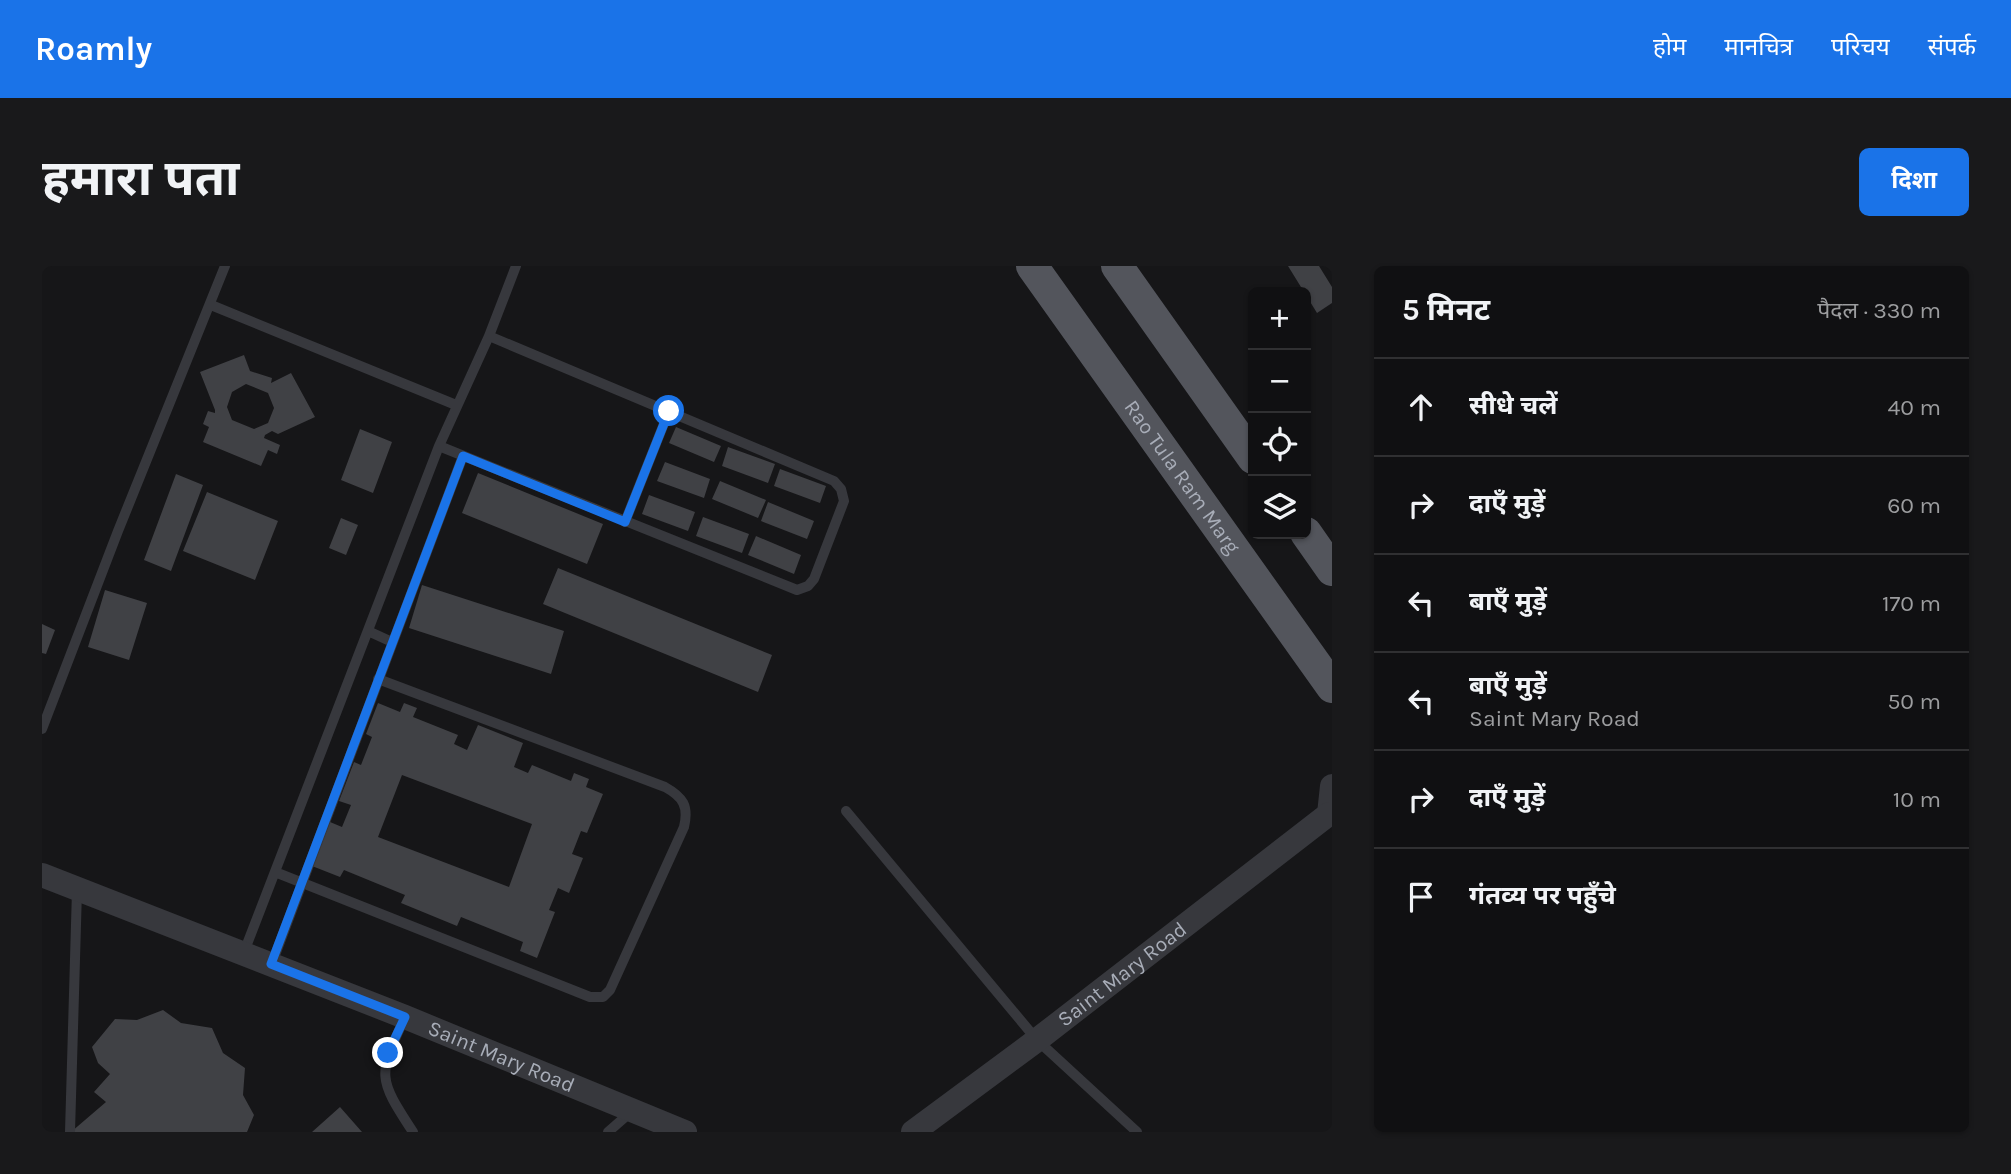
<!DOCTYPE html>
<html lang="hi">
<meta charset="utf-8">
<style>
body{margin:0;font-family:Karla,"Noto Sans Devanagari",sans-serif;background:#19191b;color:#f1f3f6}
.controls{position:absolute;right:21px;top:21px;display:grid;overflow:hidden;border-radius:10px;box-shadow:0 2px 5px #0004}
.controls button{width:63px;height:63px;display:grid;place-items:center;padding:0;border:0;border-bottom:2px solid #303032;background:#101012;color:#f1f3f6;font:35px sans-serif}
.stop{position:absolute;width:21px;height:21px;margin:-16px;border:5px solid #1a73e8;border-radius:50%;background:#fff}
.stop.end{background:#1a73e8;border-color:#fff;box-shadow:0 2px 7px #0008}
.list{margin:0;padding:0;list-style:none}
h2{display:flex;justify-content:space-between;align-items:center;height:91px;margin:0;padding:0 28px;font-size:30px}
h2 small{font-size:23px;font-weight:400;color:#9c9d9f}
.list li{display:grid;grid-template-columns:46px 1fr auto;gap:21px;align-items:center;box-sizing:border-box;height:98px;padding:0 28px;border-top:2px solid #303032}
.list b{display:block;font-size:26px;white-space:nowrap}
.list p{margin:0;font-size:23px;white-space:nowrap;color:#9c9d9f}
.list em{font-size:23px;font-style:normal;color:#9c9d9f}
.icon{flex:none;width:38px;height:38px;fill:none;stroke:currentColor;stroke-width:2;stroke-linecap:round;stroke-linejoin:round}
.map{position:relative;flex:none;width:1290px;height:866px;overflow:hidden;border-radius:10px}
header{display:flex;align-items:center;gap:42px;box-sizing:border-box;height:98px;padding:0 35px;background:#1a73e8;color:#fff}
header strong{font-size:33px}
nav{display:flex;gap:38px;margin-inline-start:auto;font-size:24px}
.intro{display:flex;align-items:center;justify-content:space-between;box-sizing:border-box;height:168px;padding:0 42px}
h1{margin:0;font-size:49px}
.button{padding:18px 32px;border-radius:10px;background:#1a73e8;color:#fff;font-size:24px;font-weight:700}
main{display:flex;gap:42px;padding:0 42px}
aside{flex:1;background:#101012;border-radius:10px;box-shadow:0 2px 5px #0004}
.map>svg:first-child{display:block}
.building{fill:#404145;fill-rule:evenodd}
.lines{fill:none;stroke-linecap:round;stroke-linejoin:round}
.service{stroke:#37383d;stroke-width:10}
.tertiary{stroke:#37383d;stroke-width:24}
.primary{stroke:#53555c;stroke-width:32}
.route{stroke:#1a73e8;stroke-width:9}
.labels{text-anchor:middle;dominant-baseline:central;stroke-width:6;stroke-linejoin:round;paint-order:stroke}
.street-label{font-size:21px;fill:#a8adb8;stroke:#111113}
</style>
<header>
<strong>Roamly</strong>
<nav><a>होम</a><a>मानचित्र</a><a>परिचय</a><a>संपर्क</a></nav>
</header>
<div class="intro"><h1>हमारा पता</h1><a class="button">दिशा</a></div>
<main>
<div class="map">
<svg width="1290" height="866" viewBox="0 0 1290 866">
<rect width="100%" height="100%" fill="#161618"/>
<path class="building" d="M1246,0H1277L1290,21V37L1275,47Z
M202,89L208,105L230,112L229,117L249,107L273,151L236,168L230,165L223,169L222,172L238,179L235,188L226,184L219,200L161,176L167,161L161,158L166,145L173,147V144L158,106ZM204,118L226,127L232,142L226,157L212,163L190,154L185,141L190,126Z
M634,161L679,180L672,196L627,177Z
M318,163L350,176L331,227L299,214Z
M686,181L733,198L726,217L680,200Z
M623,196L668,213L662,232L615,215Z
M738,203L784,220L778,237L732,220Z
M436,207L561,258L545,298L420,247Z
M134,208L161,219L129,305L102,294Z
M678,215L724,234L716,252L670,233Z
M165,226L236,255L213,314L141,285Z
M607,229L653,246L646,265L600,248Z
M726,236L772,255L765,273L719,255Z
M661,251L707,268L700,287L654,270Z
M299,252L316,259L304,289L287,282Z
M714,270L759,289L752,308L706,289Z
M516,302L730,389L716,426L501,338Z
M380,319L522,365L509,408L367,362Z
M63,324L105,337L87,394L46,381Z
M0,358L13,364L4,388L0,387Z
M336,437L358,446L362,437L375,442L371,451L416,469L412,478L425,484L436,459L481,477L472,501L486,507L490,499L529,515L532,507L547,513L544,521L561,528L545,567L539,565L530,588L541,592L527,627L516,622L507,644L513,646L495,692L478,685L481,676L419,651L415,660L359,637L363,629L302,604L298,611L270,600L288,556L300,561L309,539L297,535L312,496L319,499L330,471L324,468ZM360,509L490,558L467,621L336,571Z
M121,744L139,757L170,762L181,787L203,802L201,829L212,849L205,866H29L64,836L52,826L68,808L56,797L50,781L73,753L95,754Z
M298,841L320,866H270Z"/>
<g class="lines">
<path class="service" d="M169,39L414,139
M447,70L474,0
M583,256L627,145
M326,365L350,376
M0,463L76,265L183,0
M804,545L995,774L1095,866
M233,606L548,731H561L568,724L642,561C647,540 641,531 623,521L336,413
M202,686L397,180L447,70L792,215L799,223L802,235L772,313L766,320L755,324L397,180
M230,697L421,190
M363,751C336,810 335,811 371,866
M28,866L35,624
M566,866L590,845"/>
<g class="tertiary">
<path d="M1287,548L1290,520"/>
<path id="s1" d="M0,609L363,751L643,866"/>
<path id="s2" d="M871,866L995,774L1287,548H1290"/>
</g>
<g class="primary">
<path id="s3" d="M990,0L1290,421"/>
<path d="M1075,0L1211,192"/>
<path d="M1264,267L1290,304"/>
</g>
</g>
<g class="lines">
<path class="route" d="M346,787L363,751L229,698L421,190L583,256L627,145"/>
</g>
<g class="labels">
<g class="street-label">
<text stroke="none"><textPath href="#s3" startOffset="259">Rao Tula Ram Marg</textPath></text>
<text stroke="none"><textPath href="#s2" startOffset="262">Saint Mary Road</textPath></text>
<text stroke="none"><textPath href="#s1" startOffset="494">Saint Mary Road</textPath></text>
</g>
</g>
</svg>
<div class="controls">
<button>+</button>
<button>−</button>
<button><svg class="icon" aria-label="locate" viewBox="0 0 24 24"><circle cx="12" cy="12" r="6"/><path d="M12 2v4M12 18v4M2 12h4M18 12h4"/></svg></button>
<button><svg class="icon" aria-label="layers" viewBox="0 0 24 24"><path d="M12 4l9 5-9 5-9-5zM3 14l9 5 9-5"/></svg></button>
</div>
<div class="stop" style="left:627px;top:145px"></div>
<div class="stop end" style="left:346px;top:787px"></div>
</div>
<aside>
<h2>5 मिनट<small>पैदल · 330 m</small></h2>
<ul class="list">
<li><svg class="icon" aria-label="ahead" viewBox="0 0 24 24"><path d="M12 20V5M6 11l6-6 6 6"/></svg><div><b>सीधे चलें</b></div><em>40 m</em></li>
<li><svg class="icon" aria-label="right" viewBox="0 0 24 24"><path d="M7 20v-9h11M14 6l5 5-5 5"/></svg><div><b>दाएँ मुड़ें</b></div><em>60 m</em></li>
<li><svg class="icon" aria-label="left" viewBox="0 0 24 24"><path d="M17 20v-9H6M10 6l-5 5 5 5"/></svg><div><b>बाएँ मुड़ें</b></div><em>170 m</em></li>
<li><svg class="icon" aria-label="left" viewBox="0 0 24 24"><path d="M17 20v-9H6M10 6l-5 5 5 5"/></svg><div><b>बाएँ मुड़ें</b><p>Saint Mary Road</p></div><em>50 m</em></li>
<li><svg class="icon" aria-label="right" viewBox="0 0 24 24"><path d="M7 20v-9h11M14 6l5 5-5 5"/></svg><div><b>दाएँ मुड़ें</b></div><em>10 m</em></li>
<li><svg class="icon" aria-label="arrive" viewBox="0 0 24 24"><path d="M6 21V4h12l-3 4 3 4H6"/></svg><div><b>गंतव्य पर पहुँचे</b></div></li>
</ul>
</aside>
</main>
